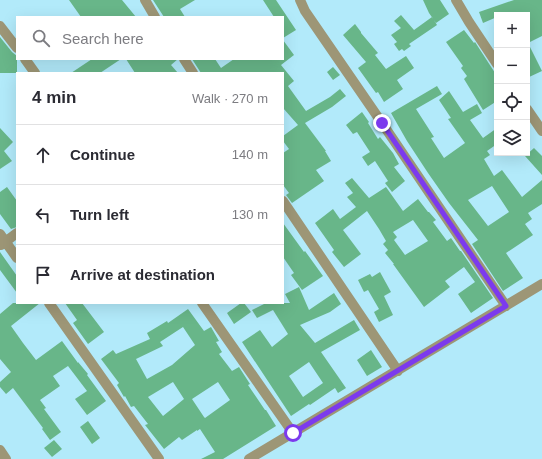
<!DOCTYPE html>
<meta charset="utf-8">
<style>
body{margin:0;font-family:Helvetica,sans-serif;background:#f7f7f7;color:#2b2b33}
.controls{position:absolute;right:12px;top:12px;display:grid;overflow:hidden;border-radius:0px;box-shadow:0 4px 16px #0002}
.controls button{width:36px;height:36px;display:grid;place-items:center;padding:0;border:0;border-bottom:1px solid #e1e1e2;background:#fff;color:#2b2b33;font:20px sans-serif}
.stop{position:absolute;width:12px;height:12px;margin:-9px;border:3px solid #7c3aed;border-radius:50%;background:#fff}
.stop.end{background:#7c3aed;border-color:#fff;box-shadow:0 1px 4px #0008}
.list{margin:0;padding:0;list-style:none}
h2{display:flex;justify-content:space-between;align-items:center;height:52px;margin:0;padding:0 16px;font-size:17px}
h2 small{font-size:13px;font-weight:400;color:#7c7c81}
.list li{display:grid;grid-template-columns:26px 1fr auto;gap:12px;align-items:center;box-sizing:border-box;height:60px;padding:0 16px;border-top:1px solid #e1e1e2}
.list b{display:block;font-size:15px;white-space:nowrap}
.list em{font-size:13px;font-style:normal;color:#7c7c81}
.icon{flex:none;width:22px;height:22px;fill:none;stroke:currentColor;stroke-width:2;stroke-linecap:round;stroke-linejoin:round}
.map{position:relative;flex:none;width:542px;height:459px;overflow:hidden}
.search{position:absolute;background:#fff;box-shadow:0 4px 16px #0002;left:16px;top:16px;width:268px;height:44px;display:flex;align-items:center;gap:10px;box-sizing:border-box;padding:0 14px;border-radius:0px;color:#7c7c81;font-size:15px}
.panel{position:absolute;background:#fff;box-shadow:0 4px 16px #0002;left:16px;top:72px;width:268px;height:232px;border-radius:0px}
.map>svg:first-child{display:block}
.building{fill:#68b689;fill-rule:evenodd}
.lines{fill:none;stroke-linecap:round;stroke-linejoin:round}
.street{stroke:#9d9676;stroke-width:10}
.route{stroke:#7c3aed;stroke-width:5}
</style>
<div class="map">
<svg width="542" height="459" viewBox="0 0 542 459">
<rect width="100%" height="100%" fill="#b2eafa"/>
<path class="building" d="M69,0H122L136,17H81Z
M153,0H195L180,9L185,17H164Z
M263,0H276L296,30L283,38V17H274Z
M423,0H440L449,14L436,23L429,13Z
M514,0H542V36L528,43L542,71L527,78V15H507L506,12L500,15H497V17L483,23L479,12Z
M401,15L414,30L432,17L437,25L409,44L411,46L404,51L402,49L399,51L394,44L397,42L391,35L401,28L394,21Z
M355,24L361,32V33L378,53L375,55L386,69L406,56L414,68L397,80L403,89L384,102L378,92L376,93L358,68L366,62L343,35Z
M464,30L474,43L475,42L497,76V101L483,110L464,79L467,76L461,68L463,66L446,42Z
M0,37L12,52L17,56V73H0Z
M283,40L294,55L281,65L294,81L288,86L306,111L330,97L340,89L346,96L332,107L305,123L326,151H325L331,161L316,170L324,181L292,203L286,195L289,193L283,185V153L289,149L283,141V136L298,125L283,108V73H201L192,59H215L221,68L234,59H283Z
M92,59H121L100,73H71Z
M126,59H178L171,65L178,73H135Z
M333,67L340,75L333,80L327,72Z
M437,86L442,94L416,109L434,137L431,138L444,158L465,143L448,119L451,118L439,100L449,91L463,112L477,104L482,113L470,120L483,138L497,128V144L487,151L490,155L484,159L494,176L502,170L522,197L542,180V204L528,213L532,219L525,224L533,235L506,253L523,278L503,291L472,244L478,240L449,203L428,173L407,141L391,113ZM492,186L509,212L488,226L468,200Z
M362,112L369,122L368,123L378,139L380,137L393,153L399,164L394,167L405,181L392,192L385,183L388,181L375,161L368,166L362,157L370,152L357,132L353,134L346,125Z
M0,128L13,142L4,151L12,161L0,169Z
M534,148L542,156V175L525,156Z
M352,178L369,198L386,187L403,211L418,199L428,212H429L436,220L433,222L447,241L451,238L460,251H461L493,298L471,313L458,294L475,282L464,267L445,281L450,287L424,307L393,264H394L385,253L388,250L383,244L386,241L379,229L367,211L343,230L361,254L344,267L332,252L334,250L315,223L333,209L340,219L356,207L347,197L353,193L345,183ZM413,220L428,241L405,255L394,240L397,237L393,232Z
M7,187L17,201V227L11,229L0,214V192Z
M283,223L304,252L305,251L323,276L302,290L291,275L294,273L283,257Z
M0,252L17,276V293L0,270Z
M380,272L391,292L384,296L393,315L379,322L374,312L379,309L368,290L364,292L358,280L370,274L372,277Z
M299,287L309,310L334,293L341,304L330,312L300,325L315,343L354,320L360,330L321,352L346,388L338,393L335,388L310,405L309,404L291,416L242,342L260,330L272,347L288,334L273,310L257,318L252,310L266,303H290L285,294ZM309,362L323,383L303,397L289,376Z
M13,303H40L11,326L23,343L36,360L62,341L78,363V362L88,374L87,375L106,401L87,415L75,399L87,391L68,366L53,376L60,386L40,400L46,408L44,409L61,432L50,440L42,429L43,428L13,388L6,394L0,387V382L11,372L0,359V314Z
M65,303H82L104,332L88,344L73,323L77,320Z
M241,303H244L251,312L234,324L227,313Z
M188,309L204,331L211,327L219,341L216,342L222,352L219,354L232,371L239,367L250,384L248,385L265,410H266L276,426L223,459H201L215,452L200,429L197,431V430L182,440L179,437L164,449L145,425L148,424L134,406L131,407L125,396L124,397L117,385L119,383L101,359L113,350L116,354L150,339L147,333L167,321L168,323ZM183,327L195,345L172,365L147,379L136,359L163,346L160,342ZM173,382L184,399L163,416L148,397ZM218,382L230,400L205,418L204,417L192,399Z
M371,350L382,367L367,376L357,360Z
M88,421L100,438L92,444L80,427Z
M54,440L62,449L52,457L44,448Z"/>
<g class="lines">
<path class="street" d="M145,0L155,17
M300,0L305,11L382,123L506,306
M456,0L469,22L497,64
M0,26L17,48
M25,59L35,73
M184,59L193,73
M527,109L542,131
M283,201L398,371
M0,234L17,258
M1,245L17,233
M49,303L159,459
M202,303L293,433
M0,450L6,459
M249,459L542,284"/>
</g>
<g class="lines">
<path class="route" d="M293,433L506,306L382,123"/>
</g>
</svg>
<div class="controls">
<button>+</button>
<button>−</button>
<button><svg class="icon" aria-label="locate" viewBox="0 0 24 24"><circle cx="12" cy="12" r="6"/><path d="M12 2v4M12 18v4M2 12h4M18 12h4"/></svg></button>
<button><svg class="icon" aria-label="layers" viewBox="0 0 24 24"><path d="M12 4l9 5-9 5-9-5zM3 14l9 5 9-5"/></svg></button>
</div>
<div class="stop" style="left:293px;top:433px"></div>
<div class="stop end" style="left:382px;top:123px"></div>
<div class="search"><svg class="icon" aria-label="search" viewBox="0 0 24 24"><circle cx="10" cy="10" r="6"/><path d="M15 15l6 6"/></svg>Search here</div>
<section class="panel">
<h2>4 min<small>Walk · 270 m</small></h2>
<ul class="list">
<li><svg class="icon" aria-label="ahead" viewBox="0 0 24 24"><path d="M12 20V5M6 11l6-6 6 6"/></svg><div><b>Continue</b></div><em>140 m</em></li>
<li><svg class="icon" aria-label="left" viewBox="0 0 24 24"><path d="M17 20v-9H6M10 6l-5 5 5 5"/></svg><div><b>Turn left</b></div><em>130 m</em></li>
<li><svg class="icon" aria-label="arrive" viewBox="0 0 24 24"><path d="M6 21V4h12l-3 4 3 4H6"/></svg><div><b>Arrive at destination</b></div></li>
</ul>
</section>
</div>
